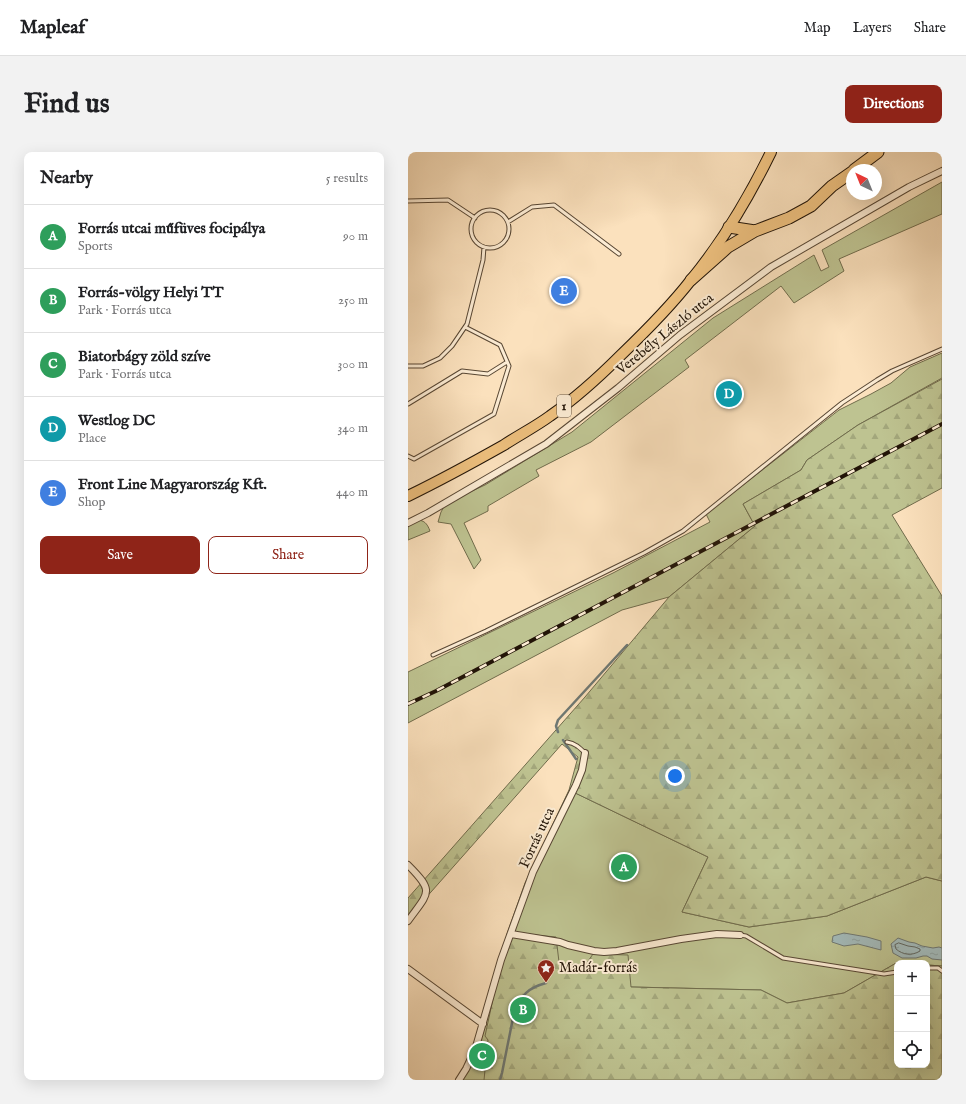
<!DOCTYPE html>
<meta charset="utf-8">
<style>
body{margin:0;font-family:"IM FELL English",serif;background:#f2f2f2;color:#202124}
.controls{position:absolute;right:12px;bottom:12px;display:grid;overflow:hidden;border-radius:8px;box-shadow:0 4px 16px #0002}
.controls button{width:36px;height:36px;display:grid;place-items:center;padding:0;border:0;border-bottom:1px solid #e0e0e0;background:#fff;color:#202124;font:20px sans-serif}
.compass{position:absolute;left:438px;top:12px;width:36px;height:36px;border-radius:50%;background:#fff;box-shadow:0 4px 16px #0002;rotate:317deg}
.you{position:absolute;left:267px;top:624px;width:14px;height:14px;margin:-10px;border:3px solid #fff;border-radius:50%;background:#1a73e8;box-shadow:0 0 0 6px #1a73e833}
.badge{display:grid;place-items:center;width:26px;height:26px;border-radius:50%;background:#8f2418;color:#fff;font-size:13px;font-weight:700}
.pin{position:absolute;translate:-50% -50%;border:2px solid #fff;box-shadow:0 1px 4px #0006}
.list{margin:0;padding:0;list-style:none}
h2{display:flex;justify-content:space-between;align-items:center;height:52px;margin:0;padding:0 16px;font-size:17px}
h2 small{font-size:13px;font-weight:400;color:#757577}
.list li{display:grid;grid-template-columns:26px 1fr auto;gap:12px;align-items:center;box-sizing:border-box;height:64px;padding:0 16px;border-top:1px solid #e0e0e0}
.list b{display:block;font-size:15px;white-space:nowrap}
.list p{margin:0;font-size:13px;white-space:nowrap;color:#757577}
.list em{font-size:13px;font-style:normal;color:#757577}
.actions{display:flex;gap:8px;padding:12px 16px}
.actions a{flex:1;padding:9px 0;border:1px solid #8f2418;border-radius:8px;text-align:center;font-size:14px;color:#8f2418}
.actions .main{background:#8f2418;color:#fff}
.icon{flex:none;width:22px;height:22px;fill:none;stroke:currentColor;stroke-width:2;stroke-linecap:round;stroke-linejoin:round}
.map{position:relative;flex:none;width:534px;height:928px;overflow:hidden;border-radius:8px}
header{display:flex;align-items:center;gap:24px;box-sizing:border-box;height:56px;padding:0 20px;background:#fff;border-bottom:1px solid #e0e0e0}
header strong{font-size:19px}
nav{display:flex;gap:22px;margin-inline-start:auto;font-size:14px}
.intro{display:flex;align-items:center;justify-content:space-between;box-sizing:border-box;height:96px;padding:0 24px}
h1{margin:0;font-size:28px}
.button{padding:10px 18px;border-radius:8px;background:#8f2418;color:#fff;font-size:14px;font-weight:700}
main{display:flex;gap:24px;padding:0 24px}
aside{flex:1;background:#fff;border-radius:8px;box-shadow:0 4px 16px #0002}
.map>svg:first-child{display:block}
.green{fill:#bec391;stroke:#706c4c}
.forest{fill:url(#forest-firs);stroke:#706c4c}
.water{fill:url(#water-ripples);stroke:#6f7873}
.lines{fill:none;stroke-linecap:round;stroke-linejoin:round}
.shore{stroke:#626861;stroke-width:1}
.stream{stroke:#6f7873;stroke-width:2.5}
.lane-casing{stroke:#584734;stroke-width:5}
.street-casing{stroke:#584734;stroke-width:8}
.primary-casing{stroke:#221407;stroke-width:12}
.highway-casing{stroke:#221407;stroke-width:13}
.lane{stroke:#fcecd4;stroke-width:3}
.street{stroke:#fcecd4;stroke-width:6}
.primary{stroke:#eec07e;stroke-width:10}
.highway{stroke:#eec07e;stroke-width:11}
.rail-casing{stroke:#221407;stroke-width:4}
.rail{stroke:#fcecd4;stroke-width:2.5;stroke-dasharray:8;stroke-linecap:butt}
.labels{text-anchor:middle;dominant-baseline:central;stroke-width:4;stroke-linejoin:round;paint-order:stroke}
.shield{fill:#fcecd4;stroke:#635544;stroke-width:1}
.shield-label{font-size:13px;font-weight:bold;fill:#221407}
.street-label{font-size:14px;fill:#221407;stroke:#fcecd4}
.poi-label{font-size:14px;fill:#221407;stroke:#fcecd4;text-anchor:start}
</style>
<header>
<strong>Mapleaf</strong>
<nav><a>Map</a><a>Layers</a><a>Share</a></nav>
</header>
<div class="intro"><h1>Find us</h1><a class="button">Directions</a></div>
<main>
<aside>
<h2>Nearby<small>5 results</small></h2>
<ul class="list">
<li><span class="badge" style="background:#2e9e5b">A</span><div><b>Forrás utcai műfüves focipálya</b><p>Sports</p></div><em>90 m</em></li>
<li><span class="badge" style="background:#2e9e5b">B</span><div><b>Forrás-völgy Helyi TT</b><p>Park · Forrás utca</p></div><em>250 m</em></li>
<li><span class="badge" style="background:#2e9e5b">C</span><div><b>Biatorbágy zöld szíve</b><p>Park · Forrás utca</p></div><em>300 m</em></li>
<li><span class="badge" style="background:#0f9aa8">D</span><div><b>Westlog DC</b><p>Place</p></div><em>340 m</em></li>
<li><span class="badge" style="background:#3f7fe0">E</span><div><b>Front Line Magyarország Kft.</b><p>Shop</p></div><em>440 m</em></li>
</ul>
<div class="actions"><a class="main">Save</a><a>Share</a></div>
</aside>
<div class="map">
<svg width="534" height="928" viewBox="0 0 534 928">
<defs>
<pattern id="forest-firs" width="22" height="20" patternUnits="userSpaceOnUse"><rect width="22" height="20" fill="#bec391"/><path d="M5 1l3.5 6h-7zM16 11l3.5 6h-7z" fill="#a3a77c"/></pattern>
<pattern id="water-ripples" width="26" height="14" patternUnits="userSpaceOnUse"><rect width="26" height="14" fill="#a3bbbb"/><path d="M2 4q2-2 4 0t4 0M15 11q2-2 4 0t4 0" fill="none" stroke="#8ca09f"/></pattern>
</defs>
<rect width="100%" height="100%" fill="#fbe1bd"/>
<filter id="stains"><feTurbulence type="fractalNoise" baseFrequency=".005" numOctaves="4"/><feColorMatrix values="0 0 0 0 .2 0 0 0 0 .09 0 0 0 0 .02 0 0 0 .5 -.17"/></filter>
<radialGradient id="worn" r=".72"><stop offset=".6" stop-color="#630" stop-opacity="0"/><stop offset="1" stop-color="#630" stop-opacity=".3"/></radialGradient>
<path class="green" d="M534,30V62L431,107L436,119L386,151L373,134L277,208L281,215L183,290L128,318L131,324L80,354V359L56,371L73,408L66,417L43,372L30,370L33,360L38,351L77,333L164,280L305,166L406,103L413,119L421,115L414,98Z
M534,201V226L450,273L399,308L393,318L335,352L347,374L261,445L214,458L0,571V520L205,421L302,370L298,362L431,258L463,242L483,231L502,215Z
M8,368C16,368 19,371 22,379L0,388V369Z
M161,638L300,705L274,760L341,775L419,764L518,725L534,729V814L519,813V811L490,810L436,841L379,851L353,838L223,835L139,928H51L58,917L103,782H99L117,731Z"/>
<path class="forest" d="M534,227V336L484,363L534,444V729L518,725L419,764L341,775L274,760L300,705L161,638L170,605L154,592L0,766V746L177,545L261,445L347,374L335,352L393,318L399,308L450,273Z
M99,782H117L148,785L151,810L176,815L185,802L220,803L223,835L353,838L379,851L436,841L490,810L500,811H489V913H519V813L534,814V928H76L80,888L77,884Z"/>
<path class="water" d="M436,781L459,785L473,789V798L450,792L436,794L424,790L425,784Z
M490,786L501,790L507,791L514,794L525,796L531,795L534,796V808L524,807L519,804H515L508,806H494L485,801L483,792Z"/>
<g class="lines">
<path class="shore" d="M491,791L500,794L507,795L512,797V799C504,804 495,803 488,797L487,793Z"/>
<path class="stream" d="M150,580L148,574L150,568L219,493
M155,588L168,607
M92,928L94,921L106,861C114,843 119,836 138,831"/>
<g class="lane-casing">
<path id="lane" d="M0,49L40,48L67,66
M63 77a19 19 0 1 1 38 0a19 19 0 1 1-38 0Z
M100,70L124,55L146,53L211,102
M0,214H15L32,206L44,194L59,172L75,108L76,95
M0,252L54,219L80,222L99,210
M0,304L6,307L86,262L101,214L92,193L57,175
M25,503L78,479L236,401L275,379L434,251L469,228L484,219L534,197
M159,590C167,591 172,596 177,601
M332,783L338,784L375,806L476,822L489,820
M519,816H530L534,819"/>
</g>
<g class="street-casing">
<path id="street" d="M0,371L20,361L138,292L210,236L272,183L363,115L501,35L534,19
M0,713C27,740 21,740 0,769
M103,782L152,790L160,793L186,799L196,800L209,799L273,787L309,782L332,783
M0,817L75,872
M51,928L58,917L67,898L93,808L125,720L168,633L174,618L177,601"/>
</g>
<g class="primary-casing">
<path id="primary" d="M0,344C33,328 64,311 96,293C111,283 127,275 142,264C168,246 191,225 213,203C238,179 262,155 283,128C315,89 341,45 363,0"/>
</g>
<g class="highway-casing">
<path id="highway" d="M446,18L470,0
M321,75L347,79
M283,128L320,95L347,79L381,66L403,54L424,34L444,20"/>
</g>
<use href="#lane" class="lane"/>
<use href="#street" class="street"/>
<use href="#primary" class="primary"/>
<use href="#highway" class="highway"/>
<g class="rail-casing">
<path id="rail" d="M0,552L28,539L534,272"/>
</g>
<use href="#rail" class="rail"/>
</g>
<defs>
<g id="sight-pin" transform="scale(0.9)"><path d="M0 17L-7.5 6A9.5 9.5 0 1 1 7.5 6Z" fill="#8f2418" stroke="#fcecd4"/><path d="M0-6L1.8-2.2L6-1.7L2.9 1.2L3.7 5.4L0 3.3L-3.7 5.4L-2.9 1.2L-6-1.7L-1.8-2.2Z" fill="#fff"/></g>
</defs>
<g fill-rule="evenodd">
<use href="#sight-pin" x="138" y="816"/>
</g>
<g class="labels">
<rect class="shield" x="149" y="243" width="14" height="22" rx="3"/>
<g class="shield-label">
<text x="156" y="254">1</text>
</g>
<g class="street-label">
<text transform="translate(257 182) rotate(-39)">Verebély László utca</text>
<text transform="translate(129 686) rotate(-65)">Forrás utca</text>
</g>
<g class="poi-label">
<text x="151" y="816">Madár-forrás</text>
</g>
</g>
<rect width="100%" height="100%" filter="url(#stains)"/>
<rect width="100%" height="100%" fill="url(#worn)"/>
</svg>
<div class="controls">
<button>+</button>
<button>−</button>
<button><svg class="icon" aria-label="locate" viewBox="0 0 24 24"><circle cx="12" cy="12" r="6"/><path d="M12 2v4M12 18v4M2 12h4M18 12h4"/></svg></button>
</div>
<svg class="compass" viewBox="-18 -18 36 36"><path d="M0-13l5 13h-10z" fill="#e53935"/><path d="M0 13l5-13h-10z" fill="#757577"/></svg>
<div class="you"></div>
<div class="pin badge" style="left:216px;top:715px;background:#2e9e5b">A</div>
<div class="pin badge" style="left:115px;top:858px;background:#2e9e5b">B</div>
<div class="pin badge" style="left:74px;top:904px;background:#2e9e5b">C</div>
<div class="pin badge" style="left:321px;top:242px;background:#0f9aa8">D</div>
<div class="pin badge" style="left:156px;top:139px;background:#3f7fe0">E</div>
</div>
</main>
